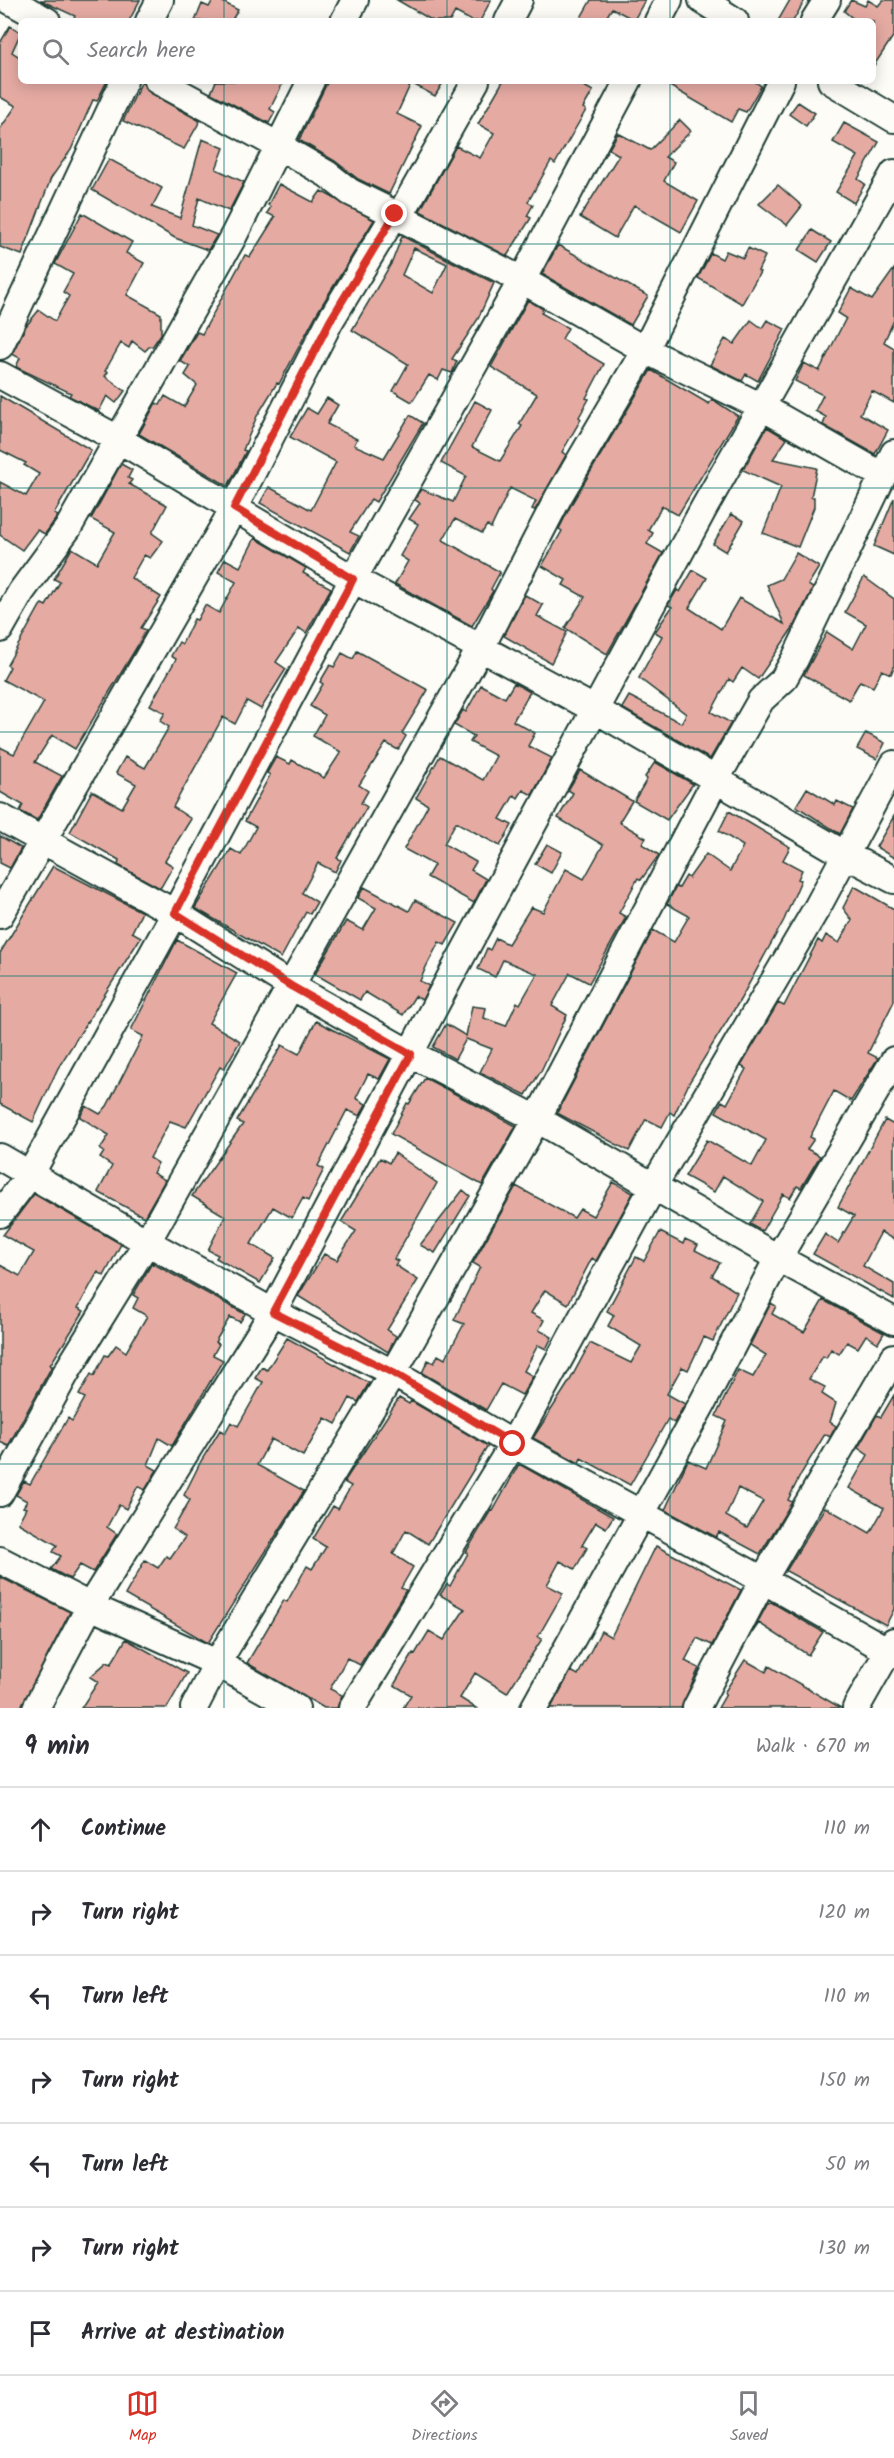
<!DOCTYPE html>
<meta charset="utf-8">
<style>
body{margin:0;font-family:Kalam,sans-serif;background:#f7f7f7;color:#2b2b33}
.stop{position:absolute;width:18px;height:18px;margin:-14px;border:4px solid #d93025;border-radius:50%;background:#fff}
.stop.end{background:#d93025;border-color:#fff;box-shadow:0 2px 6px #0008}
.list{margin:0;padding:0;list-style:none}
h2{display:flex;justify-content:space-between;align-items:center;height:78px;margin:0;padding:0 24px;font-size:26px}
h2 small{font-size:20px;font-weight:400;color:#7c7c81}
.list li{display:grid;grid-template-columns:39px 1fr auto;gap:18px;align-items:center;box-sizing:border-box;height:84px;padding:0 24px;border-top:2px solid #e1e1e2}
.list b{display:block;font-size:22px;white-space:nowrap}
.list em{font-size:20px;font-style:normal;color:#7c7c81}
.icon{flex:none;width:33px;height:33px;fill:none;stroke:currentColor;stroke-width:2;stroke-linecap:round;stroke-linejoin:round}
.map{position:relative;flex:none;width:894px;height:1708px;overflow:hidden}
.search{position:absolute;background:#fff;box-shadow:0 3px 15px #0003;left:18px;right:18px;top:18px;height:66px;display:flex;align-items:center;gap:15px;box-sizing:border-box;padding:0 21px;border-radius:9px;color:#7c7c81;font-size:22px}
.sheet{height:666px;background:#fff}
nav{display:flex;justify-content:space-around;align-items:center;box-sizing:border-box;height:84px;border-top:2px solid #e1e1e2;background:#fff;font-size:16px;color:#7c7c81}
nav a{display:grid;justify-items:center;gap:3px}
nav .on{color:#d93025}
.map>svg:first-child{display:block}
.building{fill:#e5aba3;stroke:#1f3d34;stroke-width:1.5;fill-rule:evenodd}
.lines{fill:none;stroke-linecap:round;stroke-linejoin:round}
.minor-casing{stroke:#1f3d34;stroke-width:30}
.minor{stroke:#fdfcf7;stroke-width:26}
.route{stroke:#d93025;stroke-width:8}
.grid{fill:none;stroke:#0f766e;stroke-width:1.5;stroke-opacity:0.55}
</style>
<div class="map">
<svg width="894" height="1708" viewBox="0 0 894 1708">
<rect width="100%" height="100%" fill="#fdfcf7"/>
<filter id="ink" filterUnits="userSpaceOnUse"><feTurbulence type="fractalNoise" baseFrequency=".0167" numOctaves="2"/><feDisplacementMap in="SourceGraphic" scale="12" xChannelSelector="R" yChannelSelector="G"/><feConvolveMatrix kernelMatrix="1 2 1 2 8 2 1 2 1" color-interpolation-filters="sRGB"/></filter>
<g filter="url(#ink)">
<path class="building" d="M40,0H140L129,21H72L75,16Z
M213,0H219L238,10L233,18L240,21H195L202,4L209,7Z
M397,0H491L480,21H472L455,12L450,21H433Z
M591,0H645L634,20L612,8L604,21H579Z
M790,0H805L793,21H778Z
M851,0L865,6L868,0L878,6L883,0H894V35L873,67V21H856L844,11Z
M10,26L21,32L12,52L21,58V81H107L97,101L93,100L71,150L51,178L22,255L0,247V129L16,106L0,97V43Z
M142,81L151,94L200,121L184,149L123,121Z
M216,81H284L270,109L275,112L269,123L211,93Z
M328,81H444L435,96L411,83L397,114L422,126L389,194L358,179L335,161L299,140Z
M503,81H575L593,91L583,108L586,110L555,164L551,161L528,202L533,205L527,216L531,218L507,256L420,211L456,146L480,158L494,133L478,124Z
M661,81H754L761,86L746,112L738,109L731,122Z
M798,102L815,113L806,126L789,114Z
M680,120L691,131L665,157L674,162L664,181L698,201L681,232L634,205L615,238L580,217L619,155L609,149L618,133L650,150Z
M844,123L879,142L858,179L865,184L854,203L836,192L858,156L833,142Z
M202,139L224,148L216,169L244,182L229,211L199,198L192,225L217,235L208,250L175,238L92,190L109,159L162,188L152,207L180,218Z
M279,184L313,202L321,191L374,220L317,313L279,384L277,383L257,416L243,450L246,451L228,486L139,434L156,403L160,405L165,396L184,407L197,385L185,375L190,367L180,361L197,332L202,334L245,255L250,257L275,217L267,213L271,207L268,205Z
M778,185L802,206L787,225L759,204Z
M82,213L132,242L126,253L144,263L127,295L161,314V334L152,347L150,346L145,351L132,341L129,348L121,343L105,371L108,372L105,376L125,391L116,403L107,396L99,411L69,396L71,393L16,367L20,358L12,354L26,326L39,310L55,321L69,296L63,292L73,274L55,264Z
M812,230L831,242L818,262L799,250Z
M402,236L494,283L478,319L452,359L457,361L452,373L443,370L438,380L429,375L412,402L393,391L408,364L352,330L392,262ZM414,248L447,264L433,293L402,275Z
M558,245L648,296L631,325L542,274Z
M748,248L765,256L758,271L760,272L742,304L698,278L711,253L722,259L726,251L743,258Z
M894,269V320L884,342L894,348V403L872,391L860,414L888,430L875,454L823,425L826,417L815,411L823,395L795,381L804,363L819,371L846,318L838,313L851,288L872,300Z
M528,300L543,309L541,313L568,328L562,339L604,364L586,398L589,399L579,417L581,419L562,452L566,455L535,510L532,509L536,501L510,488L491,528L487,525L482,533L455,519L443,540L500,572L491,589L493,591L472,626L395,584L408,561L400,556L418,524L409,519L420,503L415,500L421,489L453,502L466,476L441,463L475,401L492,410L472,447L500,461L522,426L519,424L537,394L491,367Z
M751,320L762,328L767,320L785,329L758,381L746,374L742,381L710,365L725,339L734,344Z
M651,370L709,404L712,399L738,416L678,515L662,506L648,530L653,533L647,544L663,553L607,654L565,628L585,597L563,585L566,580L542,566L562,531L559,529L572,503Z
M0,396L91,450L54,514L58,516L55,520L45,534L37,530L22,550L0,535V482L26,496L39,474L24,465L26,463L0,450Z
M327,398L338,405L327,424L357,439L354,445L384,458L410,415L423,423L376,502L371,499L350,532L359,536L350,552L260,503L269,487L311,510L336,462L290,437L307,408L317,414Z
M767,427L787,439L773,459L817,468L811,497H814V507L798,547L763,533L781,487L743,470Z
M121,464L132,470L128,478L132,480L129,484L167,505L152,533L163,541L150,558L144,555L131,578L161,597L141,628L146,630L138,645L75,749L52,735L35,762L62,776L37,820L20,811L23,805L0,792V747L14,754L44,702L3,680L10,667L7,665L40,606L42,604L46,606L60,582L54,579L72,548L97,563L115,532L91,519Z
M894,498V555L874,546Z
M731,514L744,521L726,552L713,544Z
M255,538L306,568L303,573L331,588L306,633L299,628L276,662L286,669L261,709L247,701L235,724L223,717L173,807L191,819L165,861L173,866L161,887H158L118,865L119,860L70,832L92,791L122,808L136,784L116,773L125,757L145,768L169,727L160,721L165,713L150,705L176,659L171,656L179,642L182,644L194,619L197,620L205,605L219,613L236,582L218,572L225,559L240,567Z
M796,553L819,567L808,585L813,588L792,629L758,679L742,668L733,682L729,679L711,712L731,723L710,759L622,708L629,696L681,723L686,714L639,678L662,636L655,632L672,607L668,605L677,590L680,592L693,570L707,578L689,608L721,629L739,598L784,624L767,585L781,579Z
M864,577L894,599V667L891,674L882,670L873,687L860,681L849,700L804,675L827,632L853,649L866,624L845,612Z
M525,595L543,605L537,616L567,632L551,663L504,636Z
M357,651L428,690L402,733L406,736L398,750L386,743L359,785L368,791L361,803L367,807L337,858L341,860L335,872L318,863L302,893L317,902L310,914L306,912L281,958L195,908L231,849L241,855L256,827L245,821L270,775L267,773L276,757L290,764L292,760L324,778L341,752L313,736L325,715L310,706L323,684L320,682L330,665L334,667L342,653L353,659Z
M514,683L530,692L513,721L535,733L528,746L552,758L532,795L523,790L518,798L514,795L500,819L512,825L500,846L456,822L444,844L476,862L471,870L486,879L474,903L427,877L434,865L404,849L428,805L416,798L440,756L483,780L496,756L470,742L474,736L454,725L463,710L466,712L481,685L505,698Z
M866,733L885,743L877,759L857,749Z
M655,762L693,784L667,820L634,801L647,779L645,777Z
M580,770L632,801L619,822L646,838L642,844L659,855L641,880L638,878L619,913L626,917L589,983L570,973L552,1006L567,1015L541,1071L526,1095L480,1072L492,1049L466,1039L455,1059L433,1047L446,1024L466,1036L472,1006L486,1008L484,1018L506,1026L517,1002L520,1004L537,974L503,960L495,977L478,969L487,948L490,950L496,938L508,944L531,907L543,912L566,869L584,879L603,845L558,818L573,793L568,790Z
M807,788L835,805L837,801L853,809L840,834L796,806Z
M729,811L790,847L783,860L802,870L798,879L801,880L784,920L740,1000L690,1081L674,1115L670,1112L662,1127L646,1119L629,1151L557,1113L653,930L674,942L689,916L667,904L676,887L679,888L686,876L689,878L706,854L730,871L743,846L719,831Z
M894,816V858L876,847Z
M0,836L21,848L10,868L0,863Z
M547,844L562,852L551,873L535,864Z
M53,866L142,912L132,932L141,937L58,1068L33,1122L0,1104V953Z
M854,886L894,909V1001L868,1053L878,1058L851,1101L834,1091L810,1137L814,1139L807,1149L820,1156L801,1188L797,1186L790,1198L783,1194L762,1231L750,1224L763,1201L723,1176L714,1192L685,1176L707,1140L752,1166L766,1140L716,1112L722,1101L727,1104L746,1069L741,1066L778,1003L784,1006L818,940L822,943L826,935L839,943L852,920L843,908Z
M364,887L409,911L415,900L458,923L445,945L439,942L426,967L420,981L429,986L422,1000L415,996L403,1015L365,992L360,1000L315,974L346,921L363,930L376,908L358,898Z
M177,940L237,973L209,1023L240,1041L224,1069L220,1067L186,1127L170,1121L150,1158L158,1163L153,1173L165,1180L144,1217L98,1192L112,1166L100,1158L104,1152L100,1149L109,1135L80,1117L86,1106L100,1114L107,1106L143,1036L131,1030Z
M316,1021L390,1059L379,1079L368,1074L356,1098L366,1104L360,1116L347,1110L318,1166L324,1169L308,1201L303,1198L292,1218L273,1207L251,1244L275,1258L260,1283L216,1258L218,1255L208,1250L225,1216L192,1196L243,1124L237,1121L282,1045L299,1054Z
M425,1078L516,1126L482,1185L391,1134L407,1103L409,1104Z
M885,1120L894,1125V1240L881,1232L863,1266L894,1284V1299L813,1254L825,1234L838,1243L854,1216L838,1207Z
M395,1153L437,1183L394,1259L398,1261L395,1265L418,1280L387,1330L396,1336L388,1352L298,1296L324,1254L337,1260L356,1231L341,1222L380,1158L389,1163Z
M613,1182L633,1193L596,1261L592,1258L568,1304L545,1290L531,1313L544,1320L539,1330L552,1337L546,1349L538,1345L524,1371L533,1376L522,1395L501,1384L486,1410L422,1373L428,1360L434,1363L438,1355L445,1359L464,1324L454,1320L480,1267L473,1263L516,1186L574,1218L580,1209L593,1216Z
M463,1190L470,1196L435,1253L420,1245Z
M34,1194L121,1244L104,1276L98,1272L95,1277L78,1308L84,1311L50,1365L52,1366L8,1446L0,1442V1265L20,1276L34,1252L3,1235Z
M660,1232L683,1244L685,1239L698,1245L695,1250L720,1263L712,1276L737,1292L713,1341L704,1337L688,1370L682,1367L667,1394L685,1404L674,1423L668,1419L630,1485L581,1458L579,1463L533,1438L569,1382L590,1343L631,1363L641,1346L608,1326L614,1315L607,1311L636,1257L644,1261Z
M152,1263L245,1314L240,1322L230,1317L215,1342L219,1344L213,1355L223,1360L172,1446L159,1438L148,1465L157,1470L145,1490L138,1486L126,1509L119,1505L107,1527L117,1534L93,1572L80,1565L70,1579L51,1569L61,1556L53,1552L57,1545L18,1523L26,1508L23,1507L27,1501L16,1495L24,1481L30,1484L68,1418L72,1421L85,1398L79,1395L91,1374L94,1376L105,1355L108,1356L116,1345L126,1352L147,1316L133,1308L138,1298L133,1295Z
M823,1300L884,1333L878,1343L866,1335L858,1348L847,1342L839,1354L831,1349L826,1358L823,1356L809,1379L825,1387L822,1394L836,1403L830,1422L836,1426L830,1437L825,1434L801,1474L788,1500L792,1502L760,1554L719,1532L716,1537L665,1510L688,1460L706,1468L727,1421L716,1416L738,1370L753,1377L766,1355L750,1345L771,1303L776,1306L772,1314L804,1332ZM738,1488L763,1501L747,1528L726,1516Z
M287,1338L369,1383L358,1402L350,1398L336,1424L325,1418L303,1456L271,1439L257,1465L304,1491L208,1643L125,1595L145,1560L158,1568L166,1556L170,1558L185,1537L173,1529L190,1500L184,1495L201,1461L220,1430L225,1433L231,1422L238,1426L263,1382L255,1378L262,1367L267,1370Z
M894,1395V1609L886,1625L786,1571L825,1507L870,1533L884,1508L849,1488L868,1455L858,1448L877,1415L881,1417Z
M399,1398L409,1404L411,1401L488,1446L428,1544L406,1530L393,1554L413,1567L401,1588L406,1590L360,1665L347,1658L330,1689L342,1695L337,1708H324L247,1663L284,1600L287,1602L307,1566L312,1569L326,1547L313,1539L333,1506L338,1509L351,1486L344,1482Z
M519,1464L613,1517L606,1528L596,1522L582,1545L587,1548L575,1569L560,1561L547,1585L563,1593L538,1637L542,1639L507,1693L475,1673L460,1698L476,1708H403L411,1695L394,1685L413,1653L415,1654L429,1631L444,1640L465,1609L440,1595L447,1584L450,1586L468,1553L466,1552L491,1510L493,1511Z
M656,1546L741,1590L712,1645L697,1638L685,1661L699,1668L681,1708H551L571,1671L578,1675L601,1631L611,1637Z
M0,1577L70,1612L21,1708H0Z
M771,1602L823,1632L808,1655L759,1623L752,1633L768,1603Z
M126,1639L187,1673L167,1708H81L98,1682L90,1677L107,1662L111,1664Z
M745,1660L766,1672L769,1666L841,1708H718L726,1694L724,1693Z"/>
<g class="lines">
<g class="minor-casing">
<path id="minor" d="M9,0L47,21
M702,0L735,21
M149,21L160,0
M344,21L355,0
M508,21L519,0
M658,21L669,0
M814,21L827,0
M158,81L277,145L327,174L350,192L395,214
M831,81L894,119
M399,217L522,280L645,350L762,407L883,476
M0,346L124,81
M0,375L118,439L353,579L596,710L844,854L894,880
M0,629L21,592L68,528L233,237L311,81
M0,817L175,913L291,986L411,1054L537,1119L778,1258L894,1321
M0,915L234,508L330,321L395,214L399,217L476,81
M0,1157L147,1242L273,1312L393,1373L513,1444L763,1580L894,1654
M0,1214L30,1175L175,913L353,579L522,280L628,81
M0,1493L66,1373L147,1242L481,647L559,496L645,350L781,81
M0,1560L90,1606L217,1663L296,1708
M36,1708L90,1606L273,1312L452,974L704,508L894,173
M194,1708L217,1663L393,1373L537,1119L716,779L761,700L783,680L795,659L894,453
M352,1708L513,1444L653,1187L818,906L894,764
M534,1708L702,1404L778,1258L894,1060
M696,1708L763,1580L894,1357
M856,1708L894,1641"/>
</g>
<use href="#minor" class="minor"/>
</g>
</g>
<g class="lines" filter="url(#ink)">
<path class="route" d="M395,214L330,321L234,508L353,579L175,913L291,986L411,1054L273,1312L393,1373L513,1444"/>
</g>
<path class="grid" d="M224,0V21M447,0V21M670,0V21M224,81V1708M447,81V1708M670,81V1708M0,244H894M0,488H894M0,732H894M0,976H894M0,1220H894M0,1464H894"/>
</svg>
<div class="stop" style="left:513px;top:1444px"></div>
<div class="stop end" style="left:395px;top:214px"></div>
<div class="search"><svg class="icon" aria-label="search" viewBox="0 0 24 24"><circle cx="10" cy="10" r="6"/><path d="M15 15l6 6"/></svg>Search here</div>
</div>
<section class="sheet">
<h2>9 min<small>Walk · 670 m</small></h2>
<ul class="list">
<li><svg class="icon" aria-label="ahead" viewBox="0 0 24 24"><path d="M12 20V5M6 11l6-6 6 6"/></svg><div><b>Continue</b></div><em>110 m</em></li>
<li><svg class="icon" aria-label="right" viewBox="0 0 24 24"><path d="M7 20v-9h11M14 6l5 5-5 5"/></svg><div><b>Turn right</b></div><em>120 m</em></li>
<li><svg class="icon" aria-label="left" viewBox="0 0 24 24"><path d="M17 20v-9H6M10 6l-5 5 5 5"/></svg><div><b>Turn left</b></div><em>110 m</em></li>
<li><svg class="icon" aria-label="right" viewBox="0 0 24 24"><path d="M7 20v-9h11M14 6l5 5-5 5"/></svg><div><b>Turn right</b></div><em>150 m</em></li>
<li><svg class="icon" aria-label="left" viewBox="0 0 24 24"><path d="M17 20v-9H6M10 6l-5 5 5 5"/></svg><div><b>Turn left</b></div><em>50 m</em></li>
<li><svg class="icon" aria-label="right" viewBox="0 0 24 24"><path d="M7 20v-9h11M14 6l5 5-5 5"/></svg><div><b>Turn right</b></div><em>130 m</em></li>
<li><svg class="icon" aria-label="arrive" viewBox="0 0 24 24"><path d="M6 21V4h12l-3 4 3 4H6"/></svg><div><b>Arrive at destination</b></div></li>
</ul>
</section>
<nav>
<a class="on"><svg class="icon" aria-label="map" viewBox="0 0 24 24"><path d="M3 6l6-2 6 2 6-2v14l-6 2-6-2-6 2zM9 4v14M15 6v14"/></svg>Map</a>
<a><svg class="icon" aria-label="directions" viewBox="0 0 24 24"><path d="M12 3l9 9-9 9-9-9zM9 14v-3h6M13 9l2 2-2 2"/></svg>Directions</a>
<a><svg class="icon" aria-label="saved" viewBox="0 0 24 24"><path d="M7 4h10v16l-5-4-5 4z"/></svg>Saved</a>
</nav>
